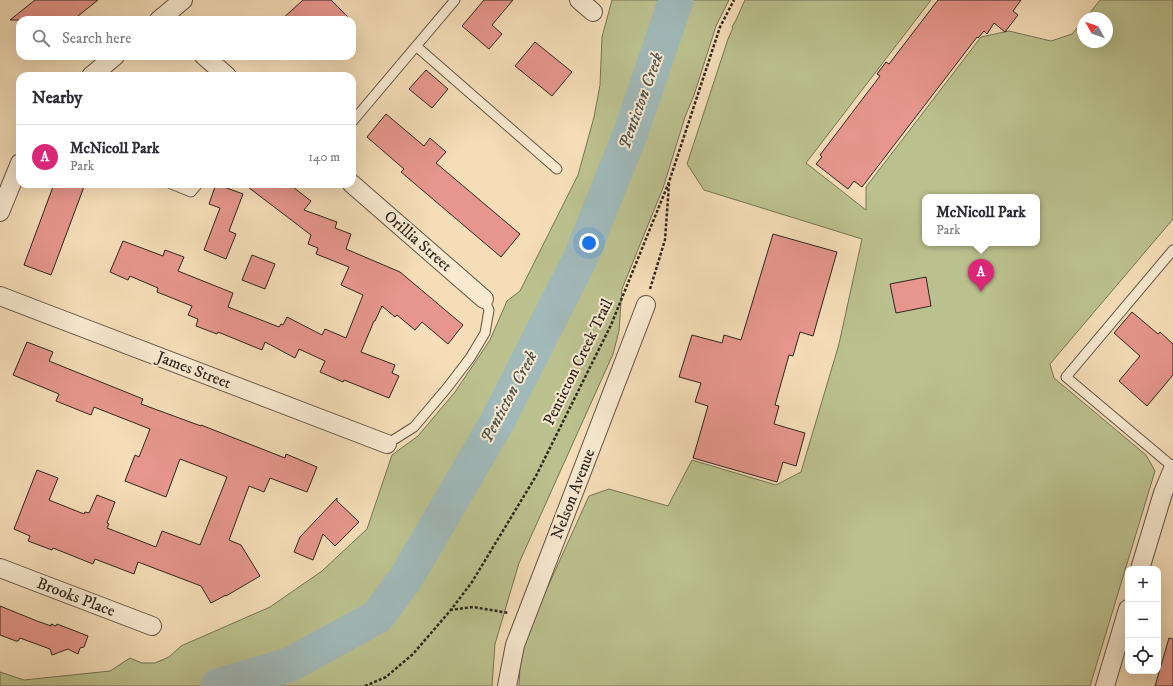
<!DOCTYPE html>
<meta charset="utf-8">
<style>
body{margin:0;font-family:"IM FELL DW Pica",serif;background:#f7f7f7;color:#2b2b33}
.controls{position:absolute;right:12px;bottom:12px;display:grid;overflow:hidden;border-radius:8px;box-shadow:0 4px 16px #0002}
.controls button{width:36px;height:36px;display:grid;place-items:center;padding:0;border:0;border-bottom:1px solid #e1e1e2;background:#fff;color:#2b2b33;font:20px sans-serif}
.compass{position:absolute;left:1077px;top:12px;width:36px;height:36px;border-radius:50%;background:#fff;box-shadow:0 4px 16px #0002;rotate:310deg}
.you{position:absolute;left:589px;top:243px;width:14px;height:14px;margin:-10px;border:3px solid #fff;border-radius:50%;background:#1a73e8;box-shadow:0 0 0 6px #1a73e833}
.badge{display:grid;place-items:center;width:26px;height:26px;border-radius:50%;background:#db2777;color:#fff;font-size:13px;font-weight:700}
.pin{position:absolute;translate:-50% -33px;filter:drop-shadow(0 1px 2px #0008)}
.pin::after{content:'';position:absolute;top:21px;width:14px;height:12px;background:inherit;clip-path:polygon(0 0,100% 0,50% 100%)}
.popup{position:absolute;left:922px;top:194px;width:118px;height:52px;box-sizing:border-box;display:grid;place-content:center;border-radius:8px;background:#fff;filter:drop-shadow(0 1px 3px #0005);font-size:13px;white-space:nowrap;color:#7c7c81}
.popup b{font-size:15px;color:#2b2b33}
.popup::after{content:'';position:absolute;left:50%;top:100%;margin-left:-8px;border:8px solid transparent;border-top-color:#fff}
.list{margin:0;padding:0;list-style:none}
h2{display:flex;justify-content:space-between;align-items:center;height:52px;margin:0;padding:0 16px;font-size:17px}
h2 small{font-size:13px;font-weight:400;color:#7c7c81}
.list li{display:grid;grid-template-columns:26px 1fr auto;gap:12px;align-items:center;box-sizing:border-box;height:64px;padding:0 16px;border-top:1px solid #e1e1e2}
.list b{display:block;font-size:15px;white-space:nowrap}
.list p{margin:0;font-size:13px;white-space:nowrap;color:#7c7c81}
.list em{font-size:13px;font-style:normal;color:#7c7c81}
.icon{flex:none;width:22px;height:22px;fill:none;stroke:currentColor;stroke-width:2;stroke-linecap:round;stroke-linejoin:round}
.map{position:relative;flex:none;width:1173px;height:686px;overflow:hidden}
.search{position:absolute;background:#fff;box-shadow:0 4px 16px #0002;left:16px;top:16px;width:340px;height:44px;display:flex;align-items:center;gap:10px;box-sizing:border-box;padding:0 14px;border-radius:12px;color:#7c7c81;font-size:15px}
.panel{position:absolute;background:#fff;box-shadow:0 4px 16px #0002;left:16px;top:72px;width:340px;height:116px;border-radius:12px}
.map>svg:first-child{display:block}
.green{fill:#bbc18e;stroke:#747456;fill-rule:evenodd}
.lines{fill:none;stroke-linecap:round;stroke-linejoin:round}
.river{stroke:#a1b9b9;stroke-width:35}
.building{fill:#e6968c;stroke:#2e261d}
.lane-casing{stroke:#605444;stroke-width:11}
.street-casing{stroke:#605444;stroke-width:20}
.path{stroke:#2e261d;stroke-width:2.5;stroke-dasharray:3 2;stroke-linecap:butt}
.lane{stroke:#f8e9d0;stroke-width:9}
.street{stroke:#f8e9d0;stroke-width:18}
.labels{text-anchor:middle;dominant-baseline:central;stroke-width:4;stroke-linejoin:round;paint-order:stroke}
.street-label{font-size:16px;fill:#2e261d;stroke:#f8e9d0}
.water-label{font-size:17px;font-style:italic;fill:#50524c;stroke:#f8e9d0}
</style>
<div class="map">
<svg width="1173" height="686" viewBox="0 0 1173 686">
<rect width="100%" height="100%" fill="#f4ddb7"/>
<filter id="stains"><feTurbulence type="fractalNoise" baseFrequency=".005" numOctaves="4"/><feColorMatrix values="0 0 0 0 .2 0 0 0 0 .09 0 0 0 0 .02 0 0 0 .5 -.17"/></filter>
<radialGradient id="worn" r=".72"><stop offset=".6" stop-color="#630" stop-opacity="0"/><stop offset="1" stop-color="#630" stop-opacity=".3"/></radialGradient>
<path class="green" d="M612,0H729L716,26L694,95L685,117L663,188L622,289L619,331L613,354L519,563L495,644L492,686H0V672L24,680L110,671L130,658L142,663H155L169,657L181,646L270,607L322,571L367,529L392,455L418,436L455,392L490,340L507,301L520,291L578,175L594,117L600,85L602,37Z
M745,0H931L806,163L866,210V187L981,37L1009,31L1051,41L1072,34L1083,21V42H1107V18H1086L1100,0H1173V219L1050,364L1054,378L1146,455L1155,471L1090,686H519L521,646L589,496L609,489L668,506L692,460L776,485L801,472L839,344L862,239L704,190L687,164L728,39L733,28L732,27L736,20ZM925,197H1037V243H925Z"/>
<g class="lines">
<path class="river" d="M218,686L289,665L377,617L406,578L496,424L581,257L631,132L676,0"/>
</g>
<path class="building" d="M35,0H98L73,20H10Z
M303,0H331L351,20H281Z
M484,0H513L492,25L502,34L489,49L462,26Z
M938,0H1021L1013,11L1018,15L1005,32L994,23L987,34L984,31L978,38L977,37L862,187L854,181L848,189L816,164L822,157L820,155L880,76L877,74L886,62L889,64Z
M535,42L572,72L552,96L515,66Z
M426,70L448,89L432,108L409,89Z
M386,114L424,146L430,138L446,152L436,163L520,234L501,257L401,172L404,169L367,137Z
M54,184H85L51,275L24,265Z
M216,184L243,194L229,231L236,234L226,259L204,250L220,208L209,204Z
M244,184H289L311,201L304,210L337,222L335,228L351,234L346,249L400,272L463,325L448,344L422,322L415,330L397,315L395,317L382,306L375,321H374L361,352L395,365L392,373L399,376L389,398L344,380L343,382L320,372L325,361L299,349L295,358L265,342L262,350L218,332L217,334L196,326L198,319L188,315L192,306L157,292L158,288L130,276L128,280L110,272L123,241L163,256L165,250L184,257L178,271L233,293L228,307L279,327L281,324L283,325L287,317L322,335L325,329L346,338L363,295L341,285L349,267L316,254L318,248L308,244L311,235Z
M773,234L837,252L813,336L800,332L793,356L789,355L775,405L779,406L774,424L805,433L796,466L783,462L777,482L693,458L708,406L695,402L701,383L679,377L692,335L722,343L724,335L741,340Z
M252,255L275,264L265,289L242,280Z
M926,277L931,306L896,313L890,284Z
M1132,312L1158,334L1160,332L1173,344V375L1147,406L1119,381L1140,356L1114,333Z
M27,342L53,352L49,361L143,399L141,404L201,426V425L285,458L286,454L317,467L307,492L270,478L264,492L249,486L229,540L241,545L260,576L226,596V595L211,603L201,586L138,562L134,574L95,559L93,564L53,548L52,550L28,541L30,536L14,529L37,470L58,478L49,500L84,514L85,512L89,513L97,495L115,502L107,523L109,524L107,528L156,547L162,531L200,545L227,477L180,459L166,497L125,481L135,455L139,457L150,429L94,407L91,415L56,401L59,394L13,375Z
M337,498V501L359,522L335,546L323,534L313,560L294,552L300,537Z
M0,606L37,621L51,626V624L56,626L57,624L88,636L84,647L80,648L78,654L68,649L52,655L50,649L20,638L18,641H16L0,635Z
M1169,638L1173,639V686H1155Z"/>
<g class="lines">
<g class="lane-casing">
<path id="lane" d="M416,46L557,169
M352,122L455,0
M171,184L191,192L198,184
M1173,250L1066,377L1173,467
M387,444L414,427L447,388L470,358L485,333L489,310L484,299"/>
</g>
<g class="street-casing">
<path id="street" d="M579,0L593,12
M159,20L183,0
M204,56L227,76
M91,76L115,56
M352,184L484,299
M0,212L20,163
M0,296L387,444
M0,568L152,626
M1140,569L1163,493L1173,469
M507,686L515,645L646,305
M1105,686L1128,609"/>
</g>
<path class="path" d="M650,289L665,240L669,184
M450,610L473,607L509,613
M365,686L386,677L413,654L450,611L472,582L536,476L611,325L669,182L720,27L734,0"/>
<use href="#lane" class="lane"/>
<use href="#street" class="street"/>
</g>
<g class="labels">
<g class="street-label">
<text transform="translate(418 241) rotate(41)">Orillia Street</text>
<text transform="translate(578 362) rotate(-64)">Penticton Creek Trail</text>
<text transform="translate(194 370) rotate(21)">James Street</text>
<text transform="translate(573 494) rotate(-69)">Nelson Avenue</text>
<text transform="translate(76 597) rotate(21)">Brooks Place</text>
</g>
<g class="water-label">
<text transform="translate(641 101) rotate(-70)">Penticton Creek</text>
<text transform="translate(509 397) rotate(-62)">Penticton Creek</text>
</g>
</g>
<rect width="100%" height="100%" filter="url(#stains)"/>
<rect width="100%" height="100%" fill="url(#worn)"/>
</svg>
<div class="controls">
<button>+</button>
<button>−</button>
<button><svg class="icon" aria-label="locate" viewBox="0 0 24 24"><circle cx="12" cy="12" r="6"/><path d="M12 2v4M12 18v4M2 12h4M18 12h4"/></svg></button>
</div>
<svg class="compass" viewBox="-18 -18 36 36"><path d="M0-13l5 13h-10z" fill="#e53935"/><path d="M0 13l5-13h-10z" fill="#7c7c81"/></svg>
<div class="you"></div>
<div class="pin badge" style="left:981px;top:292px">A</div>
<div class="popup"><b>McNicoll Park</b>Park</div>
<div class="search"><svg class="icon" aria-label="search" viewBox="0 0 24 24"><circle cx="10" cy="10" r="6"/><path d="M15 15l6 6"/></svg>Search here</div>
<section class="panel">
<h2>Nearby<small></small></h2>
<ul class="list">
<li><span class="badge">A</span><div><b>McNicoll Park</b><p>Park</p></div><em>140 m</em></li>
</ul>
</section>
</div>
